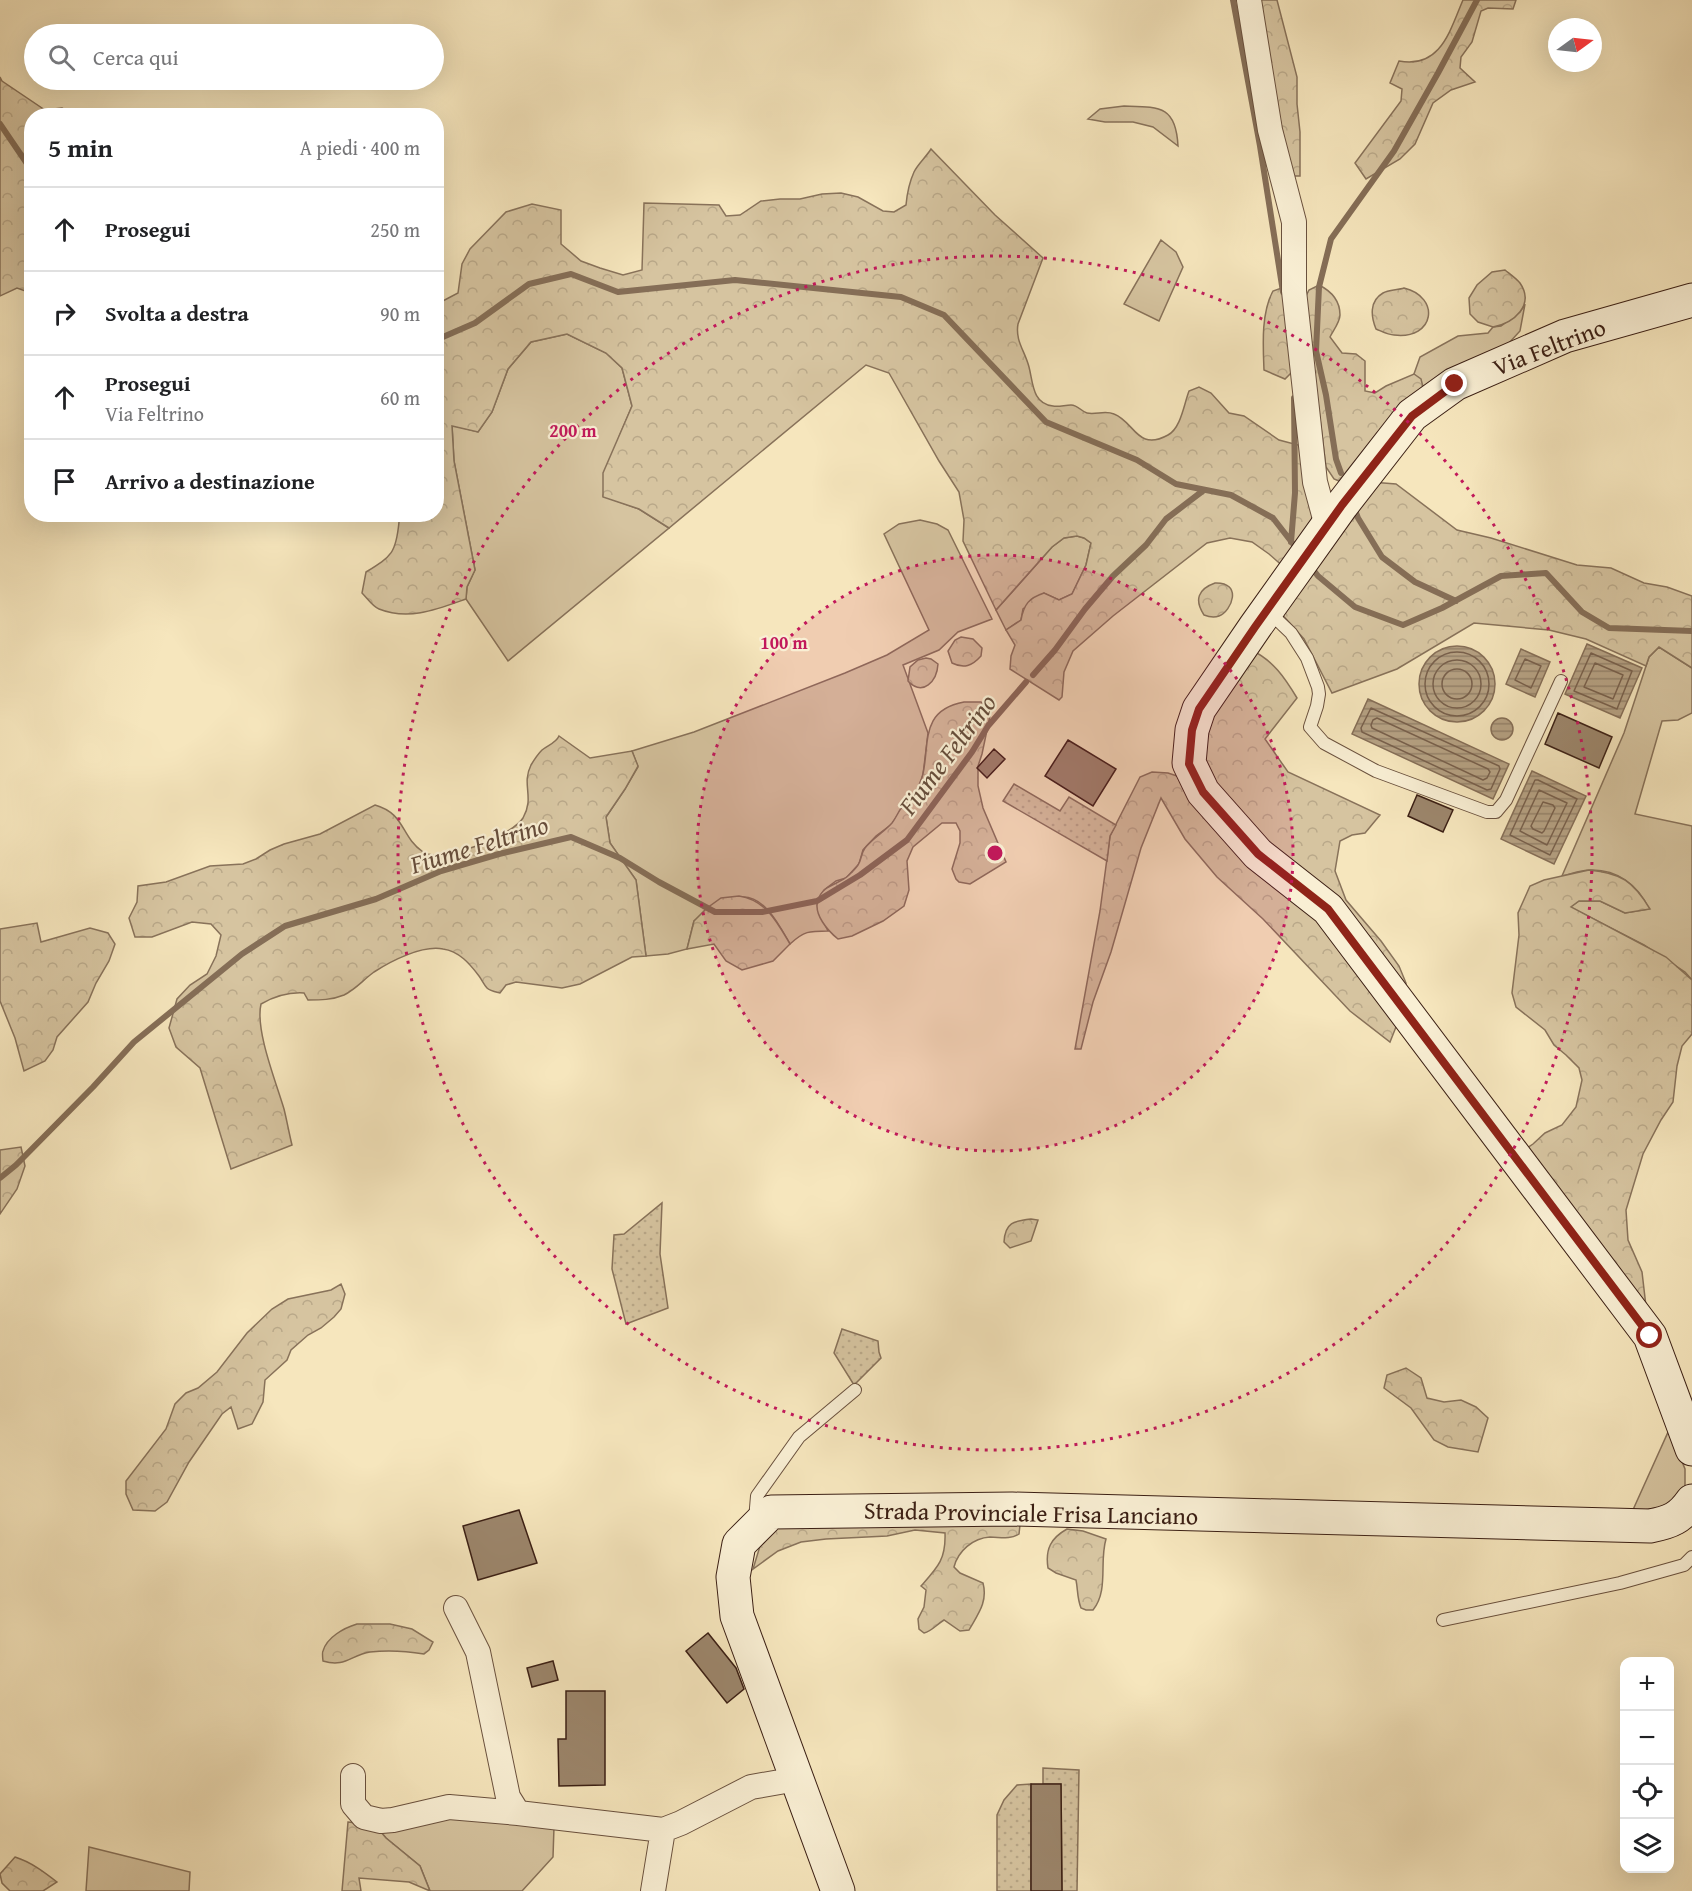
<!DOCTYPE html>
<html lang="it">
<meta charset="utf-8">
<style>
body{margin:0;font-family:"Gentium Book Plus",serif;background:#f2f2f2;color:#202124}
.controls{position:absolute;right:18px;bottom:18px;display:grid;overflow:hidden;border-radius:12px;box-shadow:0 6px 24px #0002}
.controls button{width:54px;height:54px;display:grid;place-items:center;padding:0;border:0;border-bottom:2px solid #e0e0e0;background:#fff;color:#202124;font:30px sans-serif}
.compass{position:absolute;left:1548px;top:18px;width:54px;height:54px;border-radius:50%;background:#fff;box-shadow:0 6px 24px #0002;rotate:75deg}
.stop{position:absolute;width:18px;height:18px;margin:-14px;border:4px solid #8f2418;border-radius:50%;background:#fff}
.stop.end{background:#8f2418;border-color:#fff;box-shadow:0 2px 6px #0008}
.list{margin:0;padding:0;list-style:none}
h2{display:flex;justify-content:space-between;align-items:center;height:78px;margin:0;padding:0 24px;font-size:26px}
h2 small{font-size:20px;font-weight:400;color:#757577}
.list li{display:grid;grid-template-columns:39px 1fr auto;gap:18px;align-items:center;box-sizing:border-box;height:84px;padding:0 24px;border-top:2px solid #e0e0e0}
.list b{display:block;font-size:22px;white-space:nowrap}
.list p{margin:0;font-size:20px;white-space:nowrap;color:#757577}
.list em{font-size:20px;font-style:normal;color:#757577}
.icon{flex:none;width:33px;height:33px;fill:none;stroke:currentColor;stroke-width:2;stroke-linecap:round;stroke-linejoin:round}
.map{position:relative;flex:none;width:1692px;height:1891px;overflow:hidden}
.search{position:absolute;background:#fff;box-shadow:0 6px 24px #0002;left:24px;top:24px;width:420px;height:66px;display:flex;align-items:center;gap:15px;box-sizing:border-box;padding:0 21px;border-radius:33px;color:#757577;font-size:22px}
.panel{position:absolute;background:#fff;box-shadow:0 6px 24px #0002;left:24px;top:108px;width:420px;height:414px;border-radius:24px}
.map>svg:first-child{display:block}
.grass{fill:#d6c4a0;stroke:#88725a;stroke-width:1.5}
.forest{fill:url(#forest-crowns);stroke:#88725a;stroke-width:1.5}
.park{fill:url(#park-dots);stroke:#88725a;stroke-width:1.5}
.water{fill:url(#water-rules);stroke:#856e57;stroke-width:1.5}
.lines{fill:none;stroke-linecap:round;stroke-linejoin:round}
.shore{stroke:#78604c;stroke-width:1.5}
.stream{stroke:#856e57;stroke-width:6}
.building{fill:#9c866c;stroke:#3b1f14;stroke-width:1.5}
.lane-casing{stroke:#6a513e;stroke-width:14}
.street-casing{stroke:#6a513e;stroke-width:26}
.secondary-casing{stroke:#3b1f14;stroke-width:35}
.lane{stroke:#f9efd4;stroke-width:12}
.street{stroke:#f9efd4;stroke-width:24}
.secondary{stroke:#f9efd4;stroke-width:33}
.route{stroke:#8f2418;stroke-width:8}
.ring{fill:none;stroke:#c2185b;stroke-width:3;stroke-dasharray:3 6}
.labels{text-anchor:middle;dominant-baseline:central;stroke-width:4.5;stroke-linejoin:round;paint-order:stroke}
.street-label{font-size:24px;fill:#3b1f14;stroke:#f9efd4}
.water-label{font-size:26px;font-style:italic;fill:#664d3b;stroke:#f9efd4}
.centre{fill:#c2185b;stroke:#f9efd4;stroke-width:3}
.ring-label{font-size:18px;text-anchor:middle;font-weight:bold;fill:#c2185b;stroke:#f9efd4;stroke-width:4.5;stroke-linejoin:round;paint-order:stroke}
</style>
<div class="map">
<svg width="1692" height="1891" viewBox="0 0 1692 1891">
<defs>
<pattern id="forest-crowns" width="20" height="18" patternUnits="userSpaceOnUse" patternTransform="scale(1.5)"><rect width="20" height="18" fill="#d6c4a0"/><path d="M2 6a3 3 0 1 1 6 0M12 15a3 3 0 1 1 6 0" fill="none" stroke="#b9a889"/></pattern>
<pattern id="park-dots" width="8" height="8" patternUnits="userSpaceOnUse" patternTransform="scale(1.5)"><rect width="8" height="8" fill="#d6c4a0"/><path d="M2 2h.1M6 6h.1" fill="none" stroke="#b9a889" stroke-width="1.8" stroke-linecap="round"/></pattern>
<pattern id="water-rules" width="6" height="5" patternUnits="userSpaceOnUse" patternTransform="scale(1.5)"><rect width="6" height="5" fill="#b6a284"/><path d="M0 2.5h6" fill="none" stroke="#95836b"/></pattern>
</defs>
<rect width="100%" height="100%" fill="#f6e6bd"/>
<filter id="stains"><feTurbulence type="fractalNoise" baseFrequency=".00333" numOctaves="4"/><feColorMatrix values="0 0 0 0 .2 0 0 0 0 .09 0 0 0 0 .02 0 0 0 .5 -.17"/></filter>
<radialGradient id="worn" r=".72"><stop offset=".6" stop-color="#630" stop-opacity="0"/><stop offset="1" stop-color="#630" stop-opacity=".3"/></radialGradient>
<path class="grass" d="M1124,106C1159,107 1176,105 1178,146L1153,127L1133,122H1105L1088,119L1100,109Z
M1161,240L1176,252L1183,267L1159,321L1124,304Z
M1525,304L1520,331L1509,343L1424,391L1414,374L1420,357L1458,336L1488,333L1493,327L1501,326L1520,312Z
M567,334L606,353L622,368L632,406L619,437L603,496L639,509L669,528L508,661L466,599L467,587L475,570L454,461L452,425L478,432L492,412L508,369L531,342Z
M920,520L937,524L948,530L992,619L958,632L939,650L903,665L928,733L923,775L915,795L902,808L892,824L876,836L863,850L859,864L846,878L836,881L824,890L817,902L818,910L828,931C809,931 804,931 790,944C780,927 765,895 741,897C732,897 703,915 694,921L687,949L668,954L646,956L636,880L610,843L606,817L625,789L638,767L632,751L694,732L845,673L887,655L929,630L884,534L899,524Z
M1077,536L1084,538L1091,543L1086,565L1072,594L1059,600L1044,593L1023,609L1021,620L1006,630L996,610L1052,547L1064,538Z
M1659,647L1692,668V713L1678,720L1662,721L1635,814L1692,826V980L1685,972L1644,945L1570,907L1579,901H1600L1625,913L1649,909C1638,885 1617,869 1590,870C1581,870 1571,874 1562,876L1624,733L1649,657Z
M1669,1430L1685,1469V1486L1676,1499L1669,1506L1632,1512Z
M457,1810L554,1827L553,1857L522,1891H430L420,1866L386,1838L375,1825Z
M89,1847L190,1872L189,1891H86Z"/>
<path class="forest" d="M1255,0H1277L1297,77V104L1300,132V176H1292Z
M1463,0H1516L1513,9L1488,8L1481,11L1472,42L1461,57L1460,68L1475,82L1451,90L1433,103L1415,144L1400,159L1366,179L1355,163L1401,101L1402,89L1390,83L1399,61C1441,69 1450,30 1463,0Z
M0,77L2,81L45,110L62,108L75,115L32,116L31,293L17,288L0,296Z
M931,149L995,215L1043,258L1018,324C1015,341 1025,351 1029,367C1033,382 1032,404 1053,406C1059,407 1065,405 1071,405C1078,405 1082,412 1087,413C1096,415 1105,410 1114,414C1135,422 1137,452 1168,435C1181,428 1184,404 1189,391L1199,387L1211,393L1229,413L1244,416L1279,440L1302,446L1313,508L1311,525L1285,568L1269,554L1252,542L1230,538L1207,543L1113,616L1073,651L1064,672L1062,697L1059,700L1010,669L1011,656L1015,645L1006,630L1021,620C1024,604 1029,598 1044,593L1059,600L1072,594L1086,565L1091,543L1084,538L1077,536L1064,538L1052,547L996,610L963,541L964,520L959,492L939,461L889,373L866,365L669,528L639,509L603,497V473L632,406L622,368L606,353L567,334L531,342L508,369L492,412L478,432L452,426L454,461L475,570L467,587L466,599C438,609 409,621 379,609C373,607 367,598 362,593L366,572C392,556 396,553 399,522L392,515L436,514L437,304L458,293L462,264L470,249L506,212L532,204L561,210V244L581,261L600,268L623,275L642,270L644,203L719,205L726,216L740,215L761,201L780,199H800L822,194L841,193L858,197L883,211L894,212L906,205C907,194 909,183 914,172C917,165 926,157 931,149Z
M1505,270C1510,274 1516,278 1520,283C1535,305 1514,323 1493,327L1478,322L1470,314L1469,298L1477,285L1492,272Z
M1319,285C1331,291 1340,301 1340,315C1340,322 1333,331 1330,337L1342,353L1356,354L1365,361V391L1375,393L1386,386L1414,374L1421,379L1424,391L1377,433L1339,481L1334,479L1326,467L1305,298L1309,290Z
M1287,286L1293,371L1285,379L1264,370C1263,345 1261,313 1273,291Z
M1404,288C1441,297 1435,340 1394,335C1388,335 1381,331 1376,329C1371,317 1369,301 1383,293C1388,290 1398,290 1404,288Z
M1371,482L1396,484L1457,530L1491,538L1577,565L1611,568L1644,583L1667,587L1692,596V668L1659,647L1649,657L1646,666L1586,639L1549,630L1474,623L1397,669L1332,693L1304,639L1278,610Z
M1215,583C1243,582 1232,611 1219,616C1214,618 1209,617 1204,615C1194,600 1198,589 1215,583Z
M961,637L973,639L982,648L981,656C972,666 964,669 952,663L948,651L955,640Z
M1251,650C1273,660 1285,678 1297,698L1265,739L1288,772L1380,815L1365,833L1352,835L1340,841L1335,871L1346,900L1381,941L1399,966L1406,983L1404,1007L1199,766L1208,718Z
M926,658L931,659L938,664C937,681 923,697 908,681L910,667L918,660Z
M964,702H981L991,711L982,754L978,766V786L983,808L1006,862L970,884L959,882L956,879L952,869L960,843V831L956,823H942L913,847L907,861L909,890L904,906L883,921L852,936L838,939C828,931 813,914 818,900C823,884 839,885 849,875C852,872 856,868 858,865C862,859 861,853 865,848C873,838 884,832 892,823C896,818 898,812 902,807C906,803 912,799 915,794C937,759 910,712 964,702Z
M559,736L590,758L632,751L638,766L625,789L606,817L610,843L636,880L646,956L632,957L580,984L562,988L516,982L506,985L500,993C496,992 490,991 487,988C484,985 482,980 479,976C470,964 459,951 443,949C422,945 391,961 374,972C363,980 356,989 344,995C332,1000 320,1000 308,1000L304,993C288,992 275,996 261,1004C255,1030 276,1082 284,1109C287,1121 289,1133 292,1145L231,1169L200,1068L176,1047L169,1028L177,999L190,985L207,974L216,956L221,935L211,924L192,922L152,937H135L129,918L137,902L138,886L166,882L210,866L243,864L256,859L270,850L284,844L320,834L375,805C406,814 400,836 423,852C441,864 512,836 523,818C535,797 521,785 531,765C534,760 538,754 542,750C548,745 556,743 559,736Z
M1152,772L1168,773L1183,778L1302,902L1398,1022L1390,1042L1350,1011L1263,919L1217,877L1185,839L1161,798L1141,848L1111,952L1093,1002L1081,1049H1075L1100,911L1110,836L1140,777Z
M1589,870C1621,873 1633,881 1650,909L1625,913L1600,901H1579L1571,907L1666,957L1692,980V1034L1682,1046L1677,1066L1673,1102L1661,1120L1643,1154L1626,1210L1628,1240L1642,1272L1647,1315L1521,1152L1533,1144L1545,1133L1562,1125L1576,1107L1582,1080L1579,1068L1566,1055L1554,1045L1545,1030L1516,1007L1512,993L1519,935L1518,913L1530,886L1544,880Z
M739,896C766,900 777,922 790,944L773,961L742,970L726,961L714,944L687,949L694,921L707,908L721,898Z
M37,923L41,942L90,928L108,933L115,944L109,961L96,983L88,1002L57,1037L53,1050L45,1061L24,1071L15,1038L0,1001V929Z
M21,1147L25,1166L17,1189L0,1214V1150Z
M1031,1219L1038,1220L1031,1241L1010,1248L1004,1242C1005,1222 1014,1221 1031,1219Z
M341,1284L345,1294L341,1309L334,1317L321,1328L308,1335L291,1350L287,1360L265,1380L263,1402L252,1424L238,1429L231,1407L222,1414L189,1462L167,1502L155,1511L133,1510L126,1494V1481L166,1429L175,1404L186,1393L198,1388L217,1372L247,1333L272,1309L288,1299L331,1290Z
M1406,1368L1421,1378L1427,1398L1444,1402L1461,1400L1476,1407L1488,1418L1478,1452L1448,1447L1434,1440L1411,1408L1384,1388L1387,1375Z
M1020,1525L1019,1534C1010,1540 1000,1537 990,1537C973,1538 958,1551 954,1567L960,1573L983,1583C988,1602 978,1614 969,1630L960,1631L944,1620C936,1625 932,1631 924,1633L919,1629L918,1619L924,1607L926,1590L921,1586C938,1567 946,1559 945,1533L915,1530L887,1536L826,1539L801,1542L778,1551L753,1569L760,1546L776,1527Z
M1067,1529L1083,1531L1106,1539C1099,1562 1109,1590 1093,1610H1086L1081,1608C1077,1598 1078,1590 1076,1580L1056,1573L1048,1568C1045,1549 1051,1538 1067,1529Z
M357,1624H390L412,1629L433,1642L429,1650L424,1654C406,1651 387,1650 370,1652C351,1655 345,1668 323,1661C323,1661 322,1652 323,1651C327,1637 344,1628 357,1624Z
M348,1822L375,1825L386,1838L420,1866L430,1891L409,1882L359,1878L361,1891H342Z
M15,1857C31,1862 44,1872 57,1882L43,1891H10L2,1883L0,1874Z"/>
<path class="park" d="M1014,784L1060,811L1069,797L1116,825L1110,836L1107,861L1003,801Z
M662,1203L660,1254L668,1308L626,1324L612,1269L614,1235L624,1234Z
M842,1329L878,1341L879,1352L881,1358L854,1385L834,1353Z
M1043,1768L1079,1770L1077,1891H1062L1061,1784H1043Z
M1031,1784V1891H997V1815L1004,1800L1017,1785Z"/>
<path class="water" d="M1587,644L1642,668L1620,718L1565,694Z
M1419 684a38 38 0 1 1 76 0a38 38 0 1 1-76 0Z
M1521,649L1550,662L1535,697L1506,684Z
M1368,699L1509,764L1493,799L1352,734Z
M1491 729a11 11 0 1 1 22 0a11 11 0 1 1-22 0Z
M1532,771L1586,796L1554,864L1501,839Z"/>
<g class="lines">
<path class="shore" d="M1425 684a32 32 0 1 1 64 0a32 32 0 1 1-64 0Z
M1591,653L1632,671L1617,709L1574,691Z
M1525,659L1541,666L1531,688L1515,680Z
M1433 684a24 24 0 1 1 48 0a24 24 0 1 1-48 0Z
M1595,663L1623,675L1613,699L1584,687Z
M1442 684a15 15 0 1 1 30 0a15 15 0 1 1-30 0Z
M1371,708L1499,766L1500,769L1491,789L1487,790L1362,732L1361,728Z
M1377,718L1488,769L1490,772L1487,778L1483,780L1372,728L1371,725L1373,720Z
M1535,780H1538L1577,799L1550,855L1510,835Z
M1539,790L1567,803L1547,845L1520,831Z
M1543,802L1553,805L1555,808L1544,831L1542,833L1533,829L1531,826Z"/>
<path class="stream" d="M1233,0L1260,146L1283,292
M0,124L32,171
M436,340L475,323L529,284L571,274L618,292L735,280L901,297L944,315L1046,422L1137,460L1176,484L1231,495L1273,518L1297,549
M1341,473L1336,459L1326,395L1316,351L1319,287L1331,239L1394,151L1438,73L1477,0
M1355,510L1358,518L1382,557L1415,582L1456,601
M1291,542L1295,493L1294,398
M1311,567L1318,576L1355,607L1403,625L1442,608L1501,576L1546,573L1582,612L1609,628L1692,631
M1033,675L1055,650L1085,609L1113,576L1146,545L1166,519L1204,490
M0,1178L16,1165L93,1087L134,1042L242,954L285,926L376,899L441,871L499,854L571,837L620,858L659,882L715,912H762L817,901L860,875L907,840L972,752L988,726L1026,682"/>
</g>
<path class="building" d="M1558,713L1612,737L1599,768L1545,744Z
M1068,740L1116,769L1093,806L1045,776Z
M994,749L1005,759L987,778L977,768Z
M1417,795L1453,810L1443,832L1408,816Z
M519,1510L537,1563L478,1580L463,1526Z
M708,1633L736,1668L744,1689L727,1703L686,1651Z
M553,1661L558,1680L532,1687L527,1668Z
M566,1691H605V1785L559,1786L558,1739H566Z
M1031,1784H1061L1062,1891H1031Z"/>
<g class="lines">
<g class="lane-casing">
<path id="lane" d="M1268,611L1291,633L1307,658L1318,687L1319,694L1317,706L1310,727L1324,743L1376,771L1487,812H1496L1506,800L1561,681
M755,1520L757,1496L799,1437L855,1390
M1443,1620L1620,1583L1684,1565L1692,1557"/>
</g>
<g class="street-casing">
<path id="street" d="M1249,0L1270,130L1294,222V291L1315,482L1327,526
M456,1608L478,1652L508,1797L518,1813L663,1830L681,1823L751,1787L797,1779
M353,1776V1804L364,1817L381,1821L393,1820L449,1807L518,1813
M653,1891L663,1830"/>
</g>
<g class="secondary-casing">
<path id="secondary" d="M1692,300L1565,336L1455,384L1412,415L1342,505L1255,627L1199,709L1192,730L1189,763L1203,792L1258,854L1328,909L1650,1336L1692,1449
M838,1891L737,1616L733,1577L739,1544L771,1512L1012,1509L1650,1526C1671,1522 1680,1518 1692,1501"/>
</g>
<use href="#lane" class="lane"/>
<use href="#street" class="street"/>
<use href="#secondary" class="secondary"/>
</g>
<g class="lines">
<path class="route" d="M1455,384L1412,416L1342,505L1255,627L1199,709L1192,730L1189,764L1203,792L1258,854L1328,909L1650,1336"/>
</g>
<circle cx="995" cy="853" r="298" fill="#c2185b" fill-opacity=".12"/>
<g class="ring">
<circle cx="995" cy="853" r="298"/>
<circle cx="995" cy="853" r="597"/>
</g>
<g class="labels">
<g class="street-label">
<text transform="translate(1549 347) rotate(-21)">Via Feltrino</text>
<text transform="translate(1031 1513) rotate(1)">Strada Provinciale Frisa Lanciano</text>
</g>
<g class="water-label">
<text transform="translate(947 754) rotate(-53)">Fiume Feltrino</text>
<text transform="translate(479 844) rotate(-17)">Fiume Feltrino</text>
</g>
</g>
<circle cx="995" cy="853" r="9" class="centre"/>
<g class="ring-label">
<text x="573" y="437">200 m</text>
<text x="784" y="649">100 m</text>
</g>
<rect width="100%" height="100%" filter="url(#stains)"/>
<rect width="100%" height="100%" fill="url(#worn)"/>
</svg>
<div class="controls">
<button>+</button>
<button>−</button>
<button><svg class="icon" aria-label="locate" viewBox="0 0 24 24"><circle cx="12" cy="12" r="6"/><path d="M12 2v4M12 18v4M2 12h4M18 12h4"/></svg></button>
<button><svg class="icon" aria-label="layers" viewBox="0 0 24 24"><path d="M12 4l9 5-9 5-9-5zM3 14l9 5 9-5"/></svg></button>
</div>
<svg class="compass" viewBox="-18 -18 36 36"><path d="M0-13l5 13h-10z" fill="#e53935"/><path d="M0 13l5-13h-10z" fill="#757577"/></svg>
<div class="stop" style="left:1650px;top:1336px"></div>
<div class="stop end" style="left:1455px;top:384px"></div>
<div class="search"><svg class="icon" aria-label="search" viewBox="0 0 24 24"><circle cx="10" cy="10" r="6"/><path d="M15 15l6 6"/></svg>Cerca qui</div>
<section class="panel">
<h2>5 min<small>A piedi · 400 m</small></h2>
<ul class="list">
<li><svg class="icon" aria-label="ahead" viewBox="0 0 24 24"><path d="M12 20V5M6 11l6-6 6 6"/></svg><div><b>Prosegui</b></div><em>250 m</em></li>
<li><svg class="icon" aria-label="right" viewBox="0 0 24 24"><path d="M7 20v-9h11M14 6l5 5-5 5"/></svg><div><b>Svolta a destra</b></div><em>90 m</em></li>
<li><svg class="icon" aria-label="ahead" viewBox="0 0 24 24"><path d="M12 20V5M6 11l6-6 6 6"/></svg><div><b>Prosegui</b><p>Via Feltrino</p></div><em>60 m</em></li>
<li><svg class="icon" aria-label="arrive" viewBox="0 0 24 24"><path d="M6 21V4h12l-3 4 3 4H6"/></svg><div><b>Arrivo a destinazione</b></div></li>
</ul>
</section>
</div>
